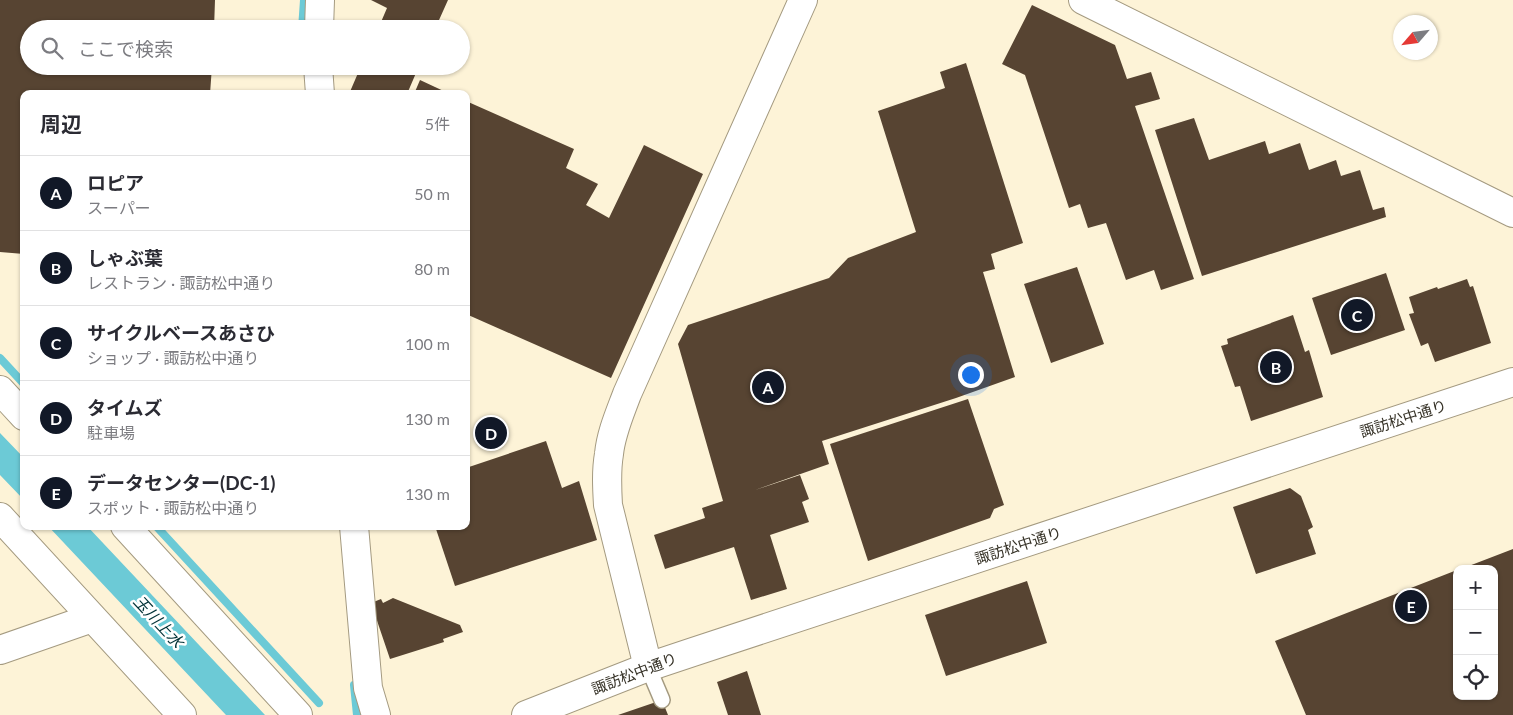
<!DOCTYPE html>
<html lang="ja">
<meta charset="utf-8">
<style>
body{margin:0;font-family:Lato,"Noto Sans JP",sans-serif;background:#f2f2f3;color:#2b2b33}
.controls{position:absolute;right:15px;bottom:15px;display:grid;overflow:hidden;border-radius:10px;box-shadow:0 1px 4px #0004}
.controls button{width:45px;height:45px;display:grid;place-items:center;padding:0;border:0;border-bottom:1px solid #e1e1e2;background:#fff;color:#2b2b33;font:25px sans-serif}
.compass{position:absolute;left:1393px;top:15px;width:45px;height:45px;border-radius:50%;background:#fff;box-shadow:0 1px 4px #0004;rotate:242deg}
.you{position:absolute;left:970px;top:374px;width:18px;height:18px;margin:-12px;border:4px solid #fff;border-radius:50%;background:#1a73e8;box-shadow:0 0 0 8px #1a73e833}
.badge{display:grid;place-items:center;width:32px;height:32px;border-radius:50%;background:#111827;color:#fff;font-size:16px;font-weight:700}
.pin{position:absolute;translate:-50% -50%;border:2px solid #fff;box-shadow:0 1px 5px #0006}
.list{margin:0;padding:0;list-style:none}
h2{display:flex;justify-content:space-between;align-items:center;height:65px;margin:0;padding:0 20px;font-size:21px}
h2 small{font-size:16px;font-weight:400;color:#7c7c81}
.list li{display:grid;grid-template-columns:32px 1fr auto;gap:15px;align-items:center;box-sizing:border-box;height:75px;padding:0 20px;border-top:1px solid #e1e1e2}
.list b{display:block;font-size:19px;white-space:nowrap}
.list p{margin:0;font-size:16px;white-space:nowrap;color:#7c7c81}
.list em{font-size:16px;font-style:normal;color:#7c7c81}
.icon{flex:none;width:28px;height:28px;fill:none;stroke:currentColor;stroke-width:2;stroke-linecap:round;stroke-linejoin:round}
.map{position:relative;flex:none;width:1513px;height:715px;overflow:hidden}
.search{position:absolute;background:#fff;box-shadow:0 1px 4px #0004;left:20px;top:20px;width:450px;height:55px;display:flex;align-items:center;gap:12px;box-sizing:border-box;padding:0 18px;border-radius:28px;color:#7c7c81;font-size:19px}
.panel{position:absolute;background:#fff;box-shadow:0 1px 4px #0004;left:20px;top:90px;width:450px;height:440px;border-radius:10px}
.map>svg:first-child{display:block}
.water{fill:#6ccad6}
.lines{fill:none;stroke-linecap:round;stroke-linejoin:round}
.stream{stroke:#6ccad6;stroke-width:8}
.building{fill:#574432}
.service-casing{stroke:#a49a80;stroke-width:18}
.minor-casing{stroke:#a49a80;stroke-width:30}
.tertiary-casing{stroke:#a49a80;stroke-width:30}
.service{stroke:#fff;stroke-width:15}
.minor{stroke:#fff;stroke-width:28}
.tertiary{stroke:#fff;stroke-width:28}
.labels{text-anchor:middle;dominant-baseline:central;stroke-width:5;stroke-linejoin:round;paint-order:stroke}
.street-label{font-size:15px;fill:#363227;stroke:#fff}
.water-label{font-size:16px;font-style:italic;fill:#013136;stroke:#fff}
</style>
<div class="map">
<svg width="1513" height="715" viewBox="0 0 1513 715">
<rect width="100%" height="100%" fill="#fdf3d7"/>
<path class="water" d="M0,433L24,458V500L0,475Z
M48,526H87L265,715H226Z"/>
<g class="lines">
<path class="stream" d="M302,29L304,0
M0,358L24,384
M156,526L319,703
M354,685L357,715"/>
</g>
<path class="building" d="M0,0H215L214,29H29V66H212L210,94H24V254L0,252Z
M371,0H448L435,29H378L387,8Z
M1032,5L1115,45L1127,79L1151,72L1160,99L1135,106L1194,279L1161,290L1154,270L1126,280L1106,223L1088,228L1080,204L1069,208L1025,75L1002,64Z
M966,63L1023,243L991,254L995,269L983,272L1015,377L956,398L822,441L829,464L755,490L800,475L809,499L802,502L809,522L770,535L787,589L751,600L734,547L665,569L654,535L705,518L702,508L723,501L678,344L688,325L829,278L848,258L916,232L878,111L945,88L940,72Z
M361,66H419L407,94H349Z
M420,80L450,94H414Z
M466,101L574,149L566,168L598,184L586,205L609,218L644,145L703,174L611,378L466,314Z
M1194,118L1209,160L1265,141L1269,154L1300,143L1309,170L1336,160L1341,176L1360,170L1373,210L1384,207L1386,217L1202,276L1155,130Z
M1077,267L1104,344L1051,363L1024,284Z
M1386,273L1405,330L1331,355L1312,298Z
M1467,279L1470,287L1473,286L1491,343L1435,362L1428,343L1421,346L1409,314L1414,313L1409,297L1437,287L1438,289Z
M1293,315L1305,352L1309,350L1323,397L1251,421L1240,386L1235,387L1221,346L1228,344L1227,339Z
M968,399L1004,505L994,509L990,518L868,561L830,444Z
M546,441L562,488L579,481L597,540L455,586L435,526H466V468Z
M1290,488L1301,496L1313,527L1308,530L1316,554L1256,574L1233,507Z
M1513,549V715H1306L1275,641L1457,570V696H1494V569H1461Z
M1027,581L1047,643L946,676L925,615Z
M393,598L460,625L463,632L443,639L444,642L390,659L371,603L381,599L383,603Z
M747,671L761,715H728L717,682Z
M662,700L668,715H618Z"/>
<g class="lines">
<g class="service-casing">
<path id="service" d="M648,667L662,700"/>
</g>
<g class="minor-casing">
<path id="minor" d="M1083,0L1513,213
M319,29L320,0
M318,66L320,94
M0,390L24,416
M125,526L298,715
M354,526L368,688L376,715
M0,650L92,618
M648,667L608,505C607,488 606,471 609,454C611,433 620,413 627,394L803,0"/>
</g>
<g class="tertiary-casing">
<path id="tertiary" d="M0,517L182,715
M526,715L648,667L693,652L1513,382"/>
</g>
<use href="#service" class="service"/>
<use href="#minor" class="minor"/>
<use href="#tertiary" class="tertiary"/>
</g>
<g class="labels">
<g class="street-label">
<text transform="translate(1403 418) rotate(-18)">諏訪松中通り</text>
<text transform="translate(1018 545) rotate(-18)">諏訪松中通り</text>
<text transform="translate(634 673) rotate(-21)">諏訪松中通り</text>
</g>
<g class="water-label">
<text transform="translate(159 621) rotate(47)">玉川上水</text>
</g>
</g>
</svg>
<div class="controls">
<button>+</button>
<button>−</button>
<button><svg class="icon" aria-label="locate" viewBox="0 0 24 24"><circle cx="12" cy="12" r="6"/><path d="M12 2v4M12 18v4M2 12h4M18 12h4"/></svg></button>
</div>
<svg class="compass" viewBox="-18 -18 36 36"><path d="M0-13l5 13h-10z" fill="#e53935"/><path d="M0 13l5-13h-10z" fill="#7c7c81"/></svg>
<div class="you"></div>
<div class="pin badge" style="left:768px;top:387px">A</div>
<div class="pin badge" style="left:1276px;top:367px">B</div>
<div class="pin badge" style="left:1357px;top:315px">C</div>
<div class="pin badge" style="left:491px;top:433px">D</div>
<div class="pin badge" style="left:1411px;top:606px">E</div>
<div class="search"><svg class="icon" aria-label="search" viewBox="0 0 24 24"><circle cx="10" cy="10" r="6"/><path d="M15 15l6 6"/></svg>ここで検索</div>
<section class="panel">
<h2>周辺<small>5件</small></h2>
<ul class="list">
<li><span class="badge">A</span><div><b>ロピア</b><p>スーパー</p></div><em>50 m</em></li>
<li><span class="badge">B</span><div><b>しゃぶ葉</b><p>レストラン · 諏訪松中通り</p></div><em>80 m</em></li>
<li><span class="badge">C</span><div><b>サイクルベースあさひ</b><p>ショップ · 諏訪松中通り</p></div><em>100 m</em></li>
<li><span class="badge">D</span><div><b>タイムズ</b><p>駐車場</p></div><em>130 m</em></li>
<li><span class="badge">E</span><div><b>データセンター(DC-1)</b><p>スポット · 諏訪松中通り</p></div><em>130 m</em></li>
</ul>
</section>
</div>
